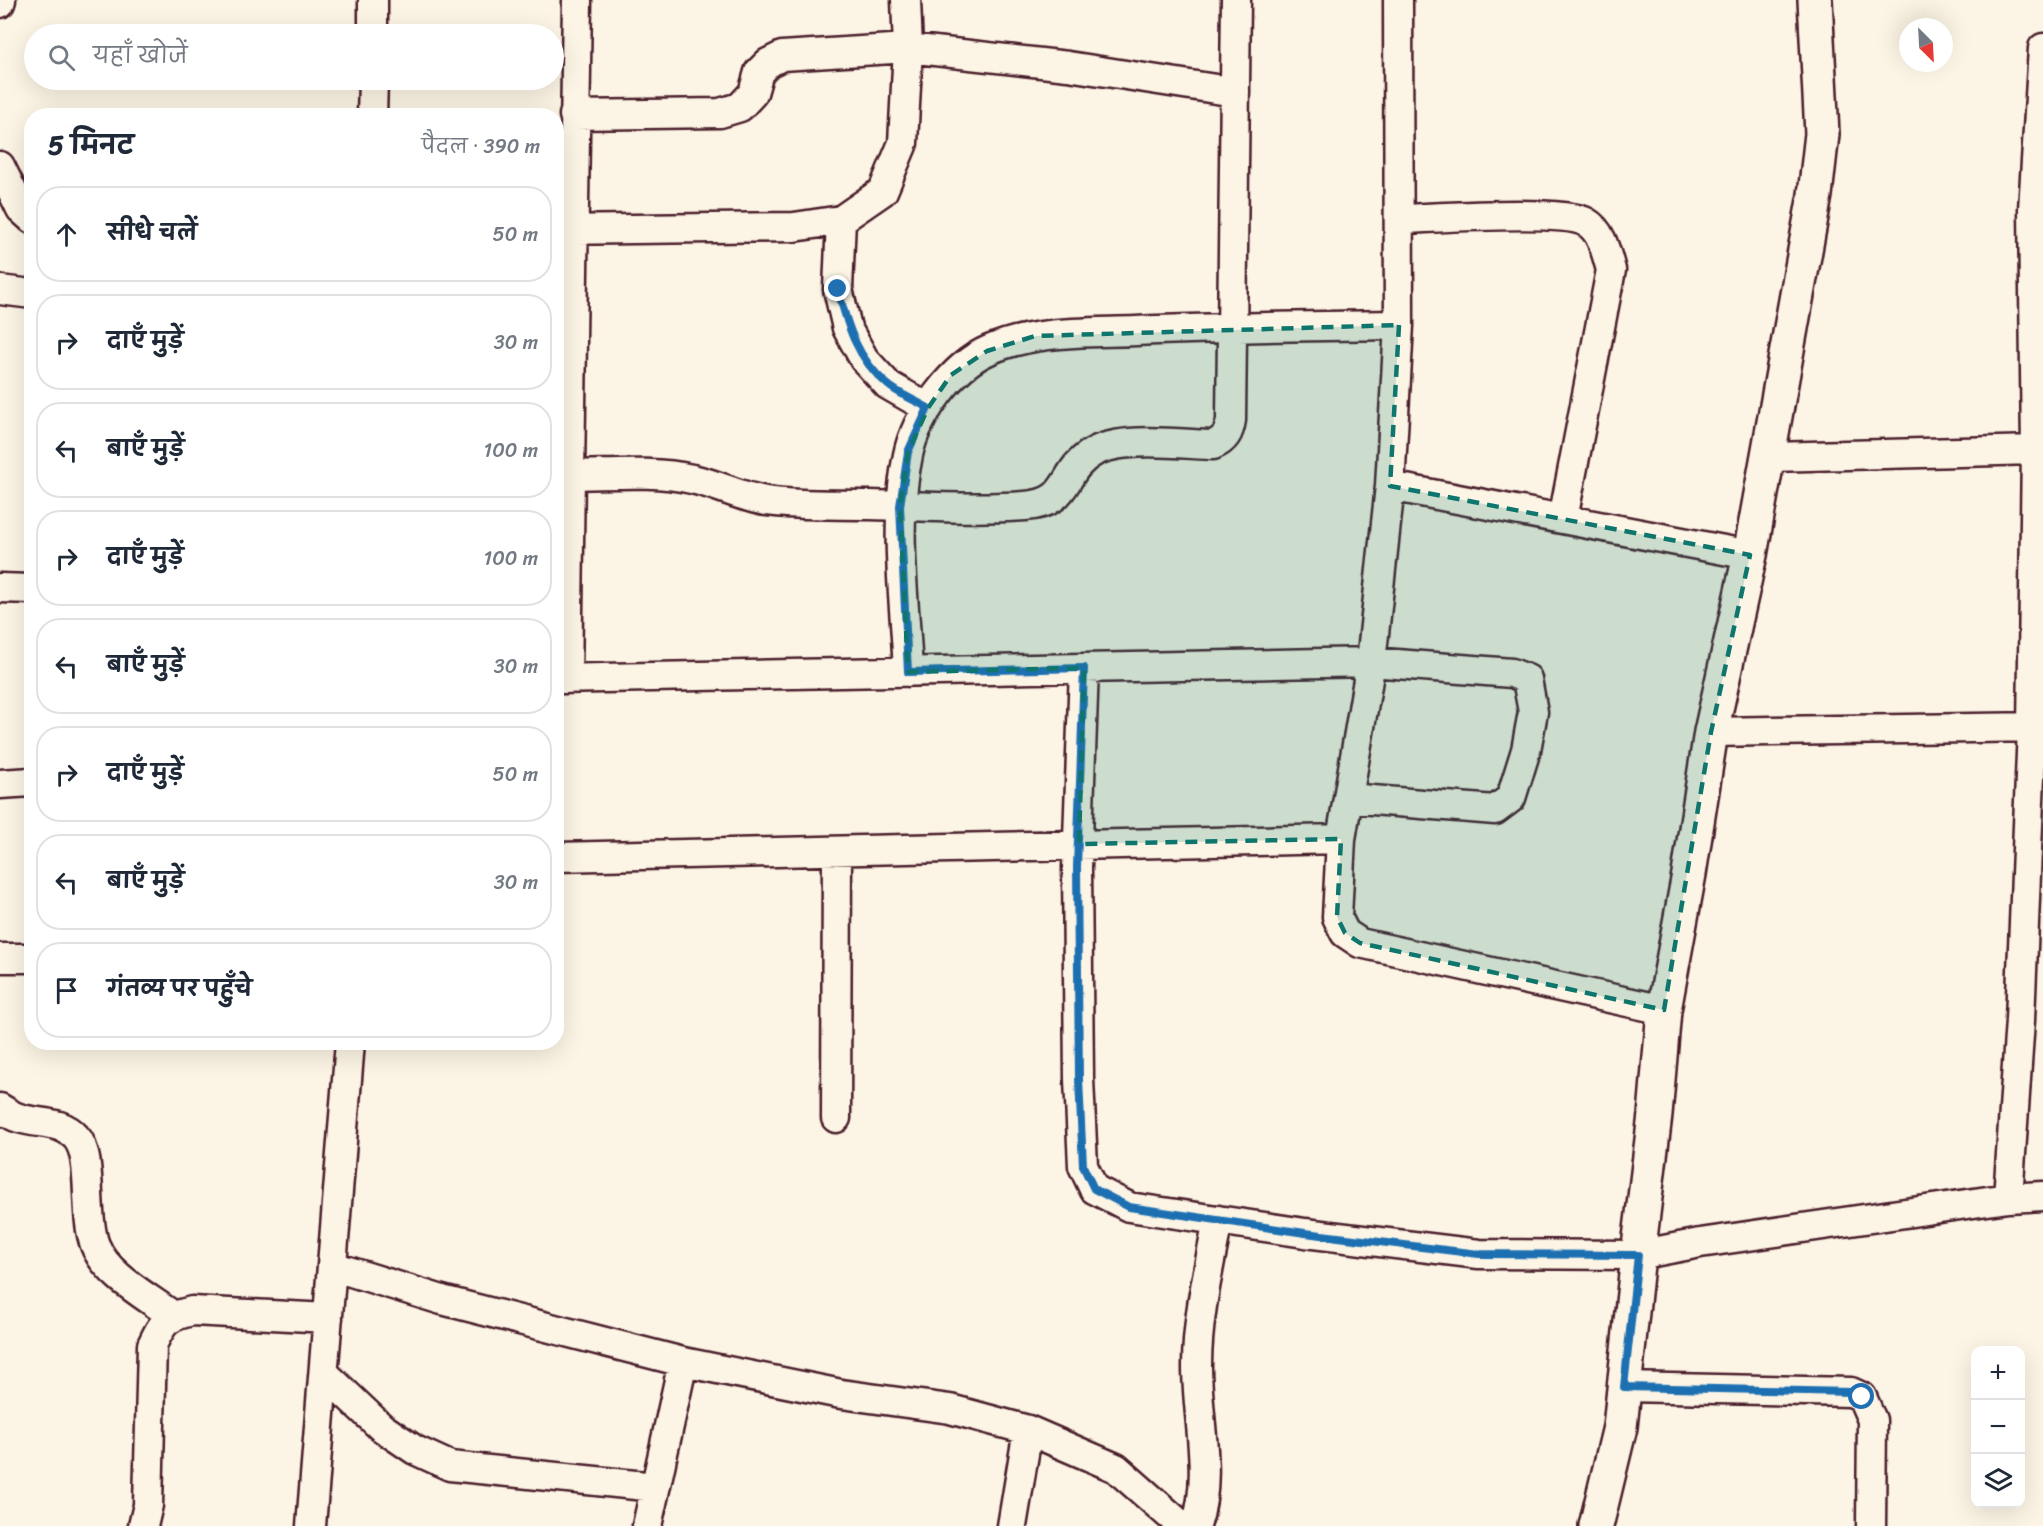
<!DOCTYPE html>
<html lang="hi">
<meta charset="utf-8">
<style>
body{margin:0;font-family:Sriracha,"Playpen Sans Deva",sans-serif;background:#f6f6f7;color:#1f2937}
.controls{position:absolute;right:18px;bottom:18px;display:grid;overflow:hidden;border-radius:12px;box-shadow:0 6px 24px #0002}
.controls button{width:54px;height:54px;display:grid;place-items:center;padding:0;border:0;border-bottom:2px solid #e0e1e3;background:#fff;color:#1f2937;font:30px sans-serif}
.compass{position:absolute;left:1899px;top:18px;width:54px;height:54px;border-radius:50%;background:#fff;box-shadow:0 6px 24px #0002;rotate:156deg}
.stop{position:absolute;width:18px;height:18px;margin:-14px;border:4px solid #1f6fb2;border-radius:50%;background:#fff}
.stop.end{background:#1f6fb2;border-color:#fff;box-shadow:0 2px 6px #0008}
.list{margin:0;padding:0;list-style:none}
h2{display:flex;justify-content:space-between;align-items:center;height:78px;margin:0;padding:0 24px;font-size:26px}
h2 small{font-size:20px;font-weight:400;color:#747a83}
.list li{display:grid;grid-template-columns:39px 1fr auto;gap:18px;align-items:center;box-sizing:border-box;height:96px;margin:0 12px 12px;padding:0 12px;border:2px solid #e0e1e3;border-radius:24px}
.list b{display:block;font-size:22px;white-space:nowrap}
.list em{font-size:20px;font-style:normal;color:#747a83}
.icon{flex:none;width:33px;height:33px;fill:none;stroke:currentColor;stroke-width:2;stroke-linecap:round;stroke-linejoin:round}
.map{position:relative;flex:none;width:2043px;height:1526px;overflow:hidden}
.search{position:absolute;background:#fff;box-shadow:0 6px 24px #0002;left:24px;top:24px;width:540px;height:66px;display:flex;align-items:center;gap:15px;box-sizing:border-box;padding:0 21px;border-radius:33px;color:#747a83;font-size:22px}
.panel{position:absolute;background:#fff;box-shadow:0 6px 24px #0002;left:24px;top:108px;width:540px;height:942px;border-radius:24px}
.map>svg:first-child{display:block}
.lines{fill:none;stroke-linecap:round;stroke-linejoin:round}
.street-casing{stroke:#4a1f2b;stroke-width:33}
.secondary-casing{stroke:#4a1f2b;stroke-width:38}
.street{stroke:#fcf5e5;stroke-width:28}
.secondary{stroke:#fcf5e5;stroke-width:33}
.route{stroke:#1f6fb2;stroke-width:8}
.marked{fill:#0f766e;fill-opacity:0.2;stroke:#0f766e;stroke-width:4.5;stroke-dasharray:12 8;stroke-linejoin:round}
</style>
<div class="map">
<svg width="2043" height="1526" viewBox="0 0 2043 1526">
<rect width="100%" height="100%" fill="#fcf5e5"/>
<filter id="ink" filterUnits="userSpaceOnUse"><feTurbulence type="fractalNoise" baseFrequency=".0167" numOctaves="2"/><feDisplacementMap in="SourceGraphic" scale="12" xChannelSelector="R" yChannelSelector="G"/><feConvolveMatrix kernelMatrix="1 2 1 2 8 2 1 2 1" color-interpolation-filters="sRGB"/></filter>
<g filter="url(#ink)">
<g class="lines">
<g class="street-casing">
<path id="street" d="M0,3L1,0
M373,34V0
M574,115L720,113L740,107L753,93L759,72L768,63L782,56L908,48L1068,66L1235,92
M372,116L373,80
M0,166L21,209L32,219
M1401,219C1434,218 1563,209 1586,222C1602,231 1606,253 1611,270L1563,519
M841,220L838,289L847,328L864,359L888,385L928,408
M556,230L794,227L841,220L883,191L903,143L908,48L906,0
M0,290L32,294
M1769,457L2036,450
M569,475C609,475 652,470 692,479C717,484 740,497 766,501C800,506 836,504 870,505C921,506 974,510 1025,506C1072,503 1060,472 1092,453C1120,436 1180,444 1213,445C1225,440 1229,433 1231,420L1236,0
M1390,486L1750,555
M0,588L32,589
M1084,668L1077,867L1079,1079L1083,1166L1094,1189L1129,1207L1305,1233L1479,1254L1638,1255L1700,1243L2008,1198L2043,1196
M908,672C905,601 893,525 908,455C916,416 952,366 989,350C1035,330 1087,333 1136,331C1224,327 1311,326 1399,325
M556,679L1371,662L1341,839L1337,917L1345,933L1360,943L1664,1010
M567,679L577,0
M1711,732L2043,727
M0,784L32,782
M1348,798L1495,810L1511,798L1526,750L1533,712L1527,679L1512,673L1371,662L1390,486L1399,325L1398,0
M556,857L1341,839
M0,958H32
M0,1108C5,1111 11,1115 16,1117C37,1125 60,1119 76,1137C94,1156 83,1216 95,1245C107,1276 147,1296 173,1316
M836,1118L837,852
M2008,1198L2020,1020L2032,728L2036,450L2033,209L2043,48
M332,1266L442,1300L683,1362L841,1394L950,1409L1028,1430L1116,1468L1182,1526
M325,1374L381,1427L415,1450L450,1466L655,1487
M1624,1387L1851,1392L1862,1397L1872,1420L1871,1526
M143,1526L148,1505L152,1345C163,1322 166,1317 192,1311L328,1318
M311,1526L350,1042
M647,1526L683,1362
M1012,1526L1028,1430
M1196,1526C1213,1474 1197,1420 1197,1366C1197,1317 1209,1268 1218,1220"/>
</g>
<g class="secondary-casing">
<path id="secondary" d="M1596,1526L1620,1427L1638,1255L1655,1115L1664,1010L1689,874L1711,732L1750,555L1815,195L1822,134L1815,0"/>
</g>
<use href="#street" class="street"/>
<use href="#secondary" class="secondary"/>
</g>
</g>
<g class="lines" filter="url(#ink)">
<path class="route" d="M838,289C847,325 857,359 887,384C898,394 915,400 928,408L908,452L900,506L908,672L1084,668L1077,867L1079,1079L1083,1166L1094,1189L1129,1207L1305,1233L1479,1254L1638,1255L1624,1387L1851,1392L1862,1397"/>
</g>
<path class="marked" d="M1399,325L1390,486L1750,555L1711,732L1664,1010L1360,943L1345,933L1337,917L1341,839L1079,844L1084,668L908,672L900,506L908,452L928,408L951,375L987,351L1035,336Z"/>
</svg>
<div class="controls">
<button>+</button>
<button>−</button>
<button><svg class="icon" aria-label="layers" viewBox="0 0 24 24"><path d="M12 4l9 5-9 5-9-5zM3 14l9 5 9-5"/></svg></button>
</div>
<svg class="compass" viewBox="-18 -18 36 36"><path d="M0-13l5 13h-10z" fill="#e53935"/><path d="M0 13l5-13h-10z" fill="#747a83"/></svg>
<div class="stop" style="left:1862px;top:1397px"></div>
<div class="stop end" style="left:838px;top:289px"></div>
<div class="search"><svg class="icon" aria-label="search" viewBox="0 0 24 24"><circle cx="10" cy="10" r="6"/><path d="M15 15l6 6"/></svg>यहाँ खोजें</div>
<section class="panel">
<h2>5 मिनट<small>पैदल · 390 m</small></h2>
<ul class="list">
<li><svg class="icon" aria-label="ahead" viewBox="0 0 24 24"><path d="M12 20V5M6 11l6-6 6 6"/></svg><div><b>सीधे चलें</b></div><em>50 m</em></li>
<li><svg class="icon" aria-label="right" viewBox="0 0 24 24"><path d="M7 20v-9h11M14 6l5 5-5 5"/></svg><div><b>दाएँ मुड़ें</b></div><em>30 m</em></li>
<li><svg class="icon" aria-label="left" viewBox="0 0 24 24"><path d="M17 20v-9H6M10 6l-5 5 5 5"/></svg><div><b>बाएँ मुड़ें</b></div><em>100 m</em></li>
<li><svg class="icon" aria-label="right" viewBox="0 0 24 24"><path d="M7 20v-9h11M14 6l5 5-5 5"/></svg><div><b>दाएँ मुड़ें</b></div><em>100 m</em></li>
<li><svg class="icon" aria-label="left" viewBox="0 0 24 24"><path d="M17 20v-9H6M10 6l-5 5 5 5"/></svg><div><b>बाएँ मुड़ें</b></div><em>30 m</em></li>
<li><svg class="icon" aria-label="right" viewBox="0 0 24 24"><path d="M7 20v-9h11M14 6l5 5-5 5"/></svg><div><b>दाएँ मुड़ें</b></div><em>50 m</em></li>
<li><svg class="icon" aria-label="left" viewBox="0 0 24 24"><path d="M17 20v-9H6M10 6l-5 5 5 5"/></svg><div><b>बाएँ मुड़ें</b></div><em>30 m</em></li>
<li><svg class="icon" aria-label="arrive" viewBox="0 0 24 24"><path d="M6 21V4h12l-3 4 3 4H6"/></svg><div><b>गंतव्य पर पहुँचे</b></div></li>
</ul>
</section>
</div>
